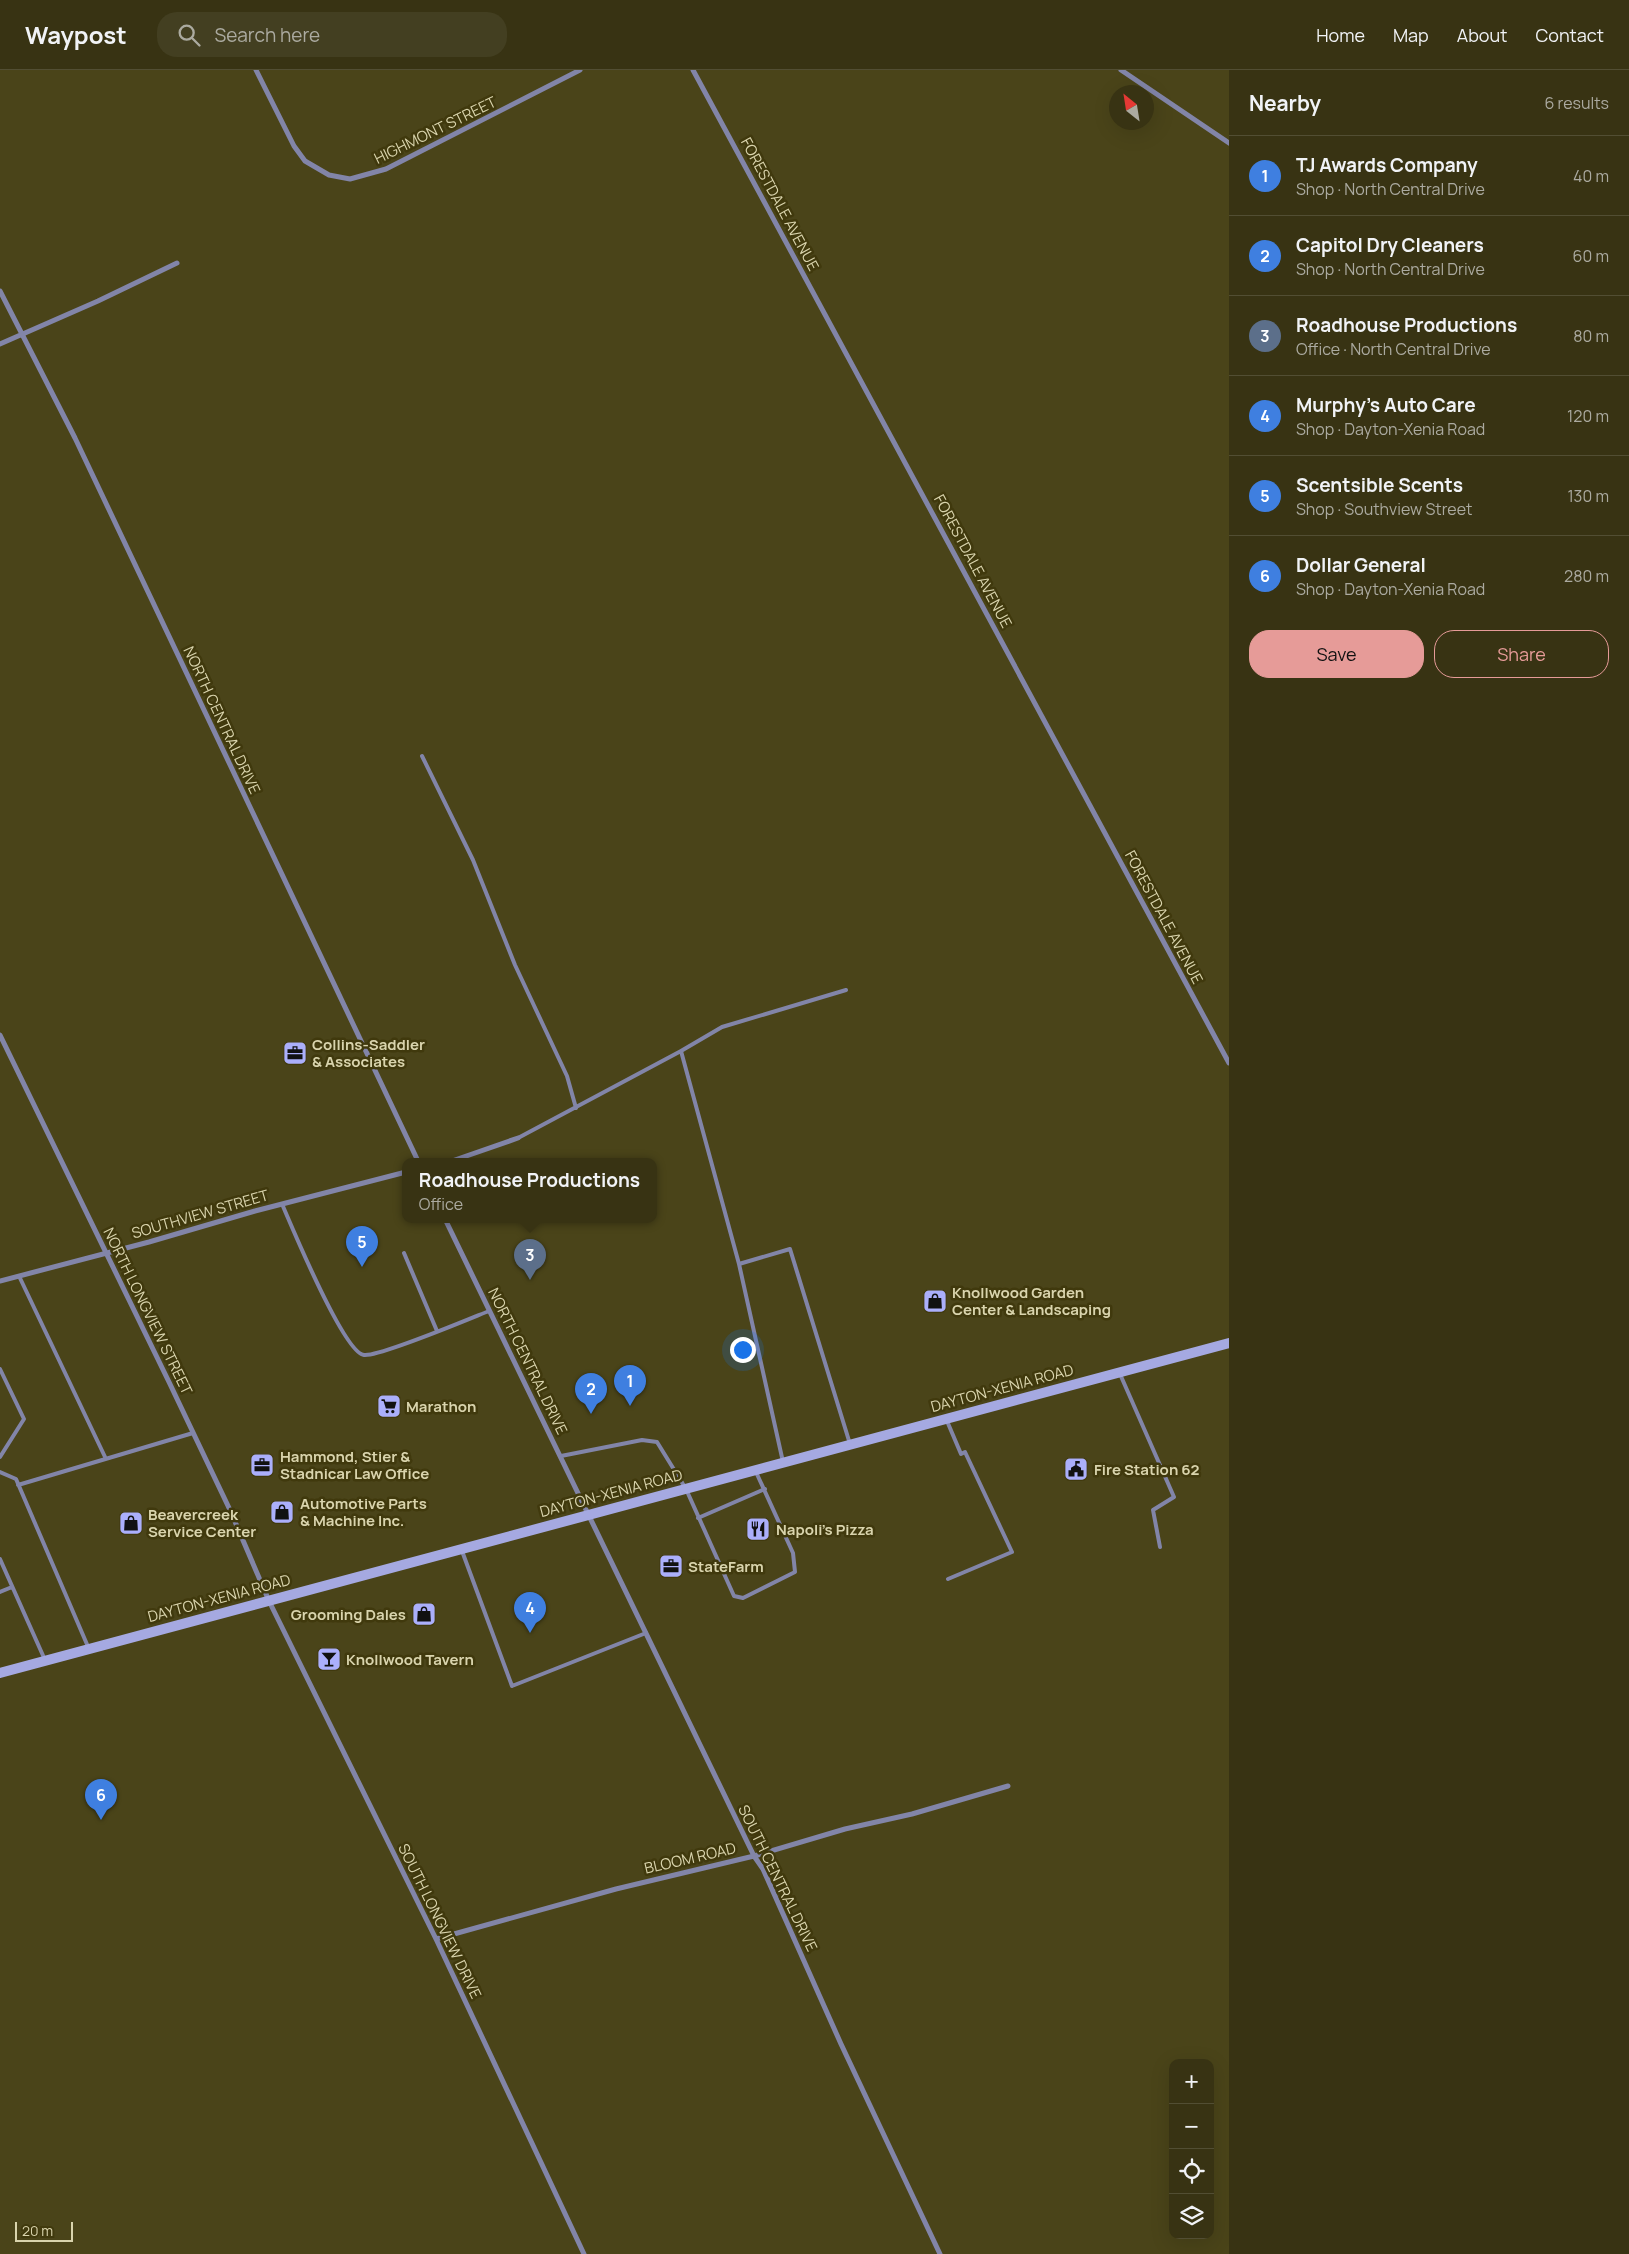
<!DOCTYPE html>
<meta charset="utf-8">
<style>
body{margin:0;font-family:Manrope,sans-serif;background:#433f21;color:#f1f3f6}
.controls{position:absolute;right:15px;bottom:15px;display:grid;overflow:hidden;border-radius:10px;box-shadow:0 5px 20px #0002}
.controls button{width:45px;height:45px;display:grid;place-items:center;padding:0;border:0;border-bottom:1px solid #524e33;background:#383313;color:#f1f3f6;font:25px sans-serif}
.compass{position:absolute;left:1109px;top:15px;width:45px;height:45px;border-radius:50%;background:#383313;box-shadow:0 5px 20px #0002;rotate:330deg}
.scale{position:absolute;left:15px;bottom:12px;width:58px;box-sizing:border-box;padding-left:5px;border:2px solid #d9d4ad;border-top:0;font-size:14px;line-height:18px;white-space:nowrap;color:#d9d4ad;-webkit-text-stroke:4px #40390d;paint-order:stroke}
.you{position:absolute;left:742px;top:1279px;width:18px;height:18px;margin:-12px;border:4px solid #fff;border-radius:50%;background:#1a73e8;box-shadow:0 0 0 8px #1a73e833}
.badge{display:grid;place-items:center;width:32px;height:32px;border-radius:50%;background:#e69b98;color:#fff;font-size:16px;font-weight:700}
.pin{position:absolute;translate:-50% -41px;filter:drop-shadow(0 1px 2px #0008)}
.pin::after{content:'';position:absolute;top:26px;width:18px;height:15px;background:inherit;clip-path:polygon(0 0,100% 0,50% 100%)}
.popup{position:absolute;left:402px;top:1088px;width:255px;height:65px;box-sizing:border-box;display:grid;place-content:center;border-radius:10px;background:#383313;filter:drop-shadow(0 1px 4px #0005);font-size:16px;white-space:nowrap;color:#abaaa0}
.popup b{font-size:19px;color:#f1f3f6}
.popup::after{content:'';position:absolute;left:50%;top:100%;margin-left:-10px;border:10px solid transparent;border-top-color:#383313}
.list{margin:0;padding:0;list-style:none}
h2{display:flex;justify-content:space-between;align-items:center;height:65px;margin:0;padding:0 20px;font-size:21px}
h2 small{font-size:16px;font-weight:400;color:#abaaa0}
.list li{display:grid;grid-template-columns:32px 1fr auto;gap:15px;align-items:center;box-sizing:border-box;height:80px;padding:0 20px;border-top:1px solid #524e33}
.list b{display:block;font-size:19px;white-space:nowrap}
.list p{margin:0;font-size:16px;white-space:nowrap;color:#abaaa0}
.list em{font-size:16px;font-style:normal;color:#abaaa0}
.actions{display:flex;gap:10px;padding:15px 20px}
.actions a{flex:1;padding:11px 0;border:1px solid #e69b98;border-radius:20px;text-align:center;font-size:18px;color:#e69b98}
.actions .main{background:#e69b98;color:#111}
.icon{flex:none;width:28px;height:28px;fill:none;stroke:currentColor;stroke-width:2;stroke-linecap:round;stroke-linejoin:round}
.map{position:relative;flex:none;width:1229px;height:2184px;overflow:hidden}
header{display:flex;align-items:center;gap:30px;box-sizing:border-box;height:70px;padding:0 25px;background:#383313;border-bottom:1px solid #524e33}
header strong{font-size:24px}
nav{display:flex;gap:28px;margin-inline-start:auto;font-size:18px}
.search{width:350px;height:45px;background:#433f21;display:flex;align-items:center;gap:12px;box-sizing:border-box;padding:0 18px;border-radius:20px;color:#abaaa0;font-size:19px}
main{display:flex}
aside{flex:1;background:#383313}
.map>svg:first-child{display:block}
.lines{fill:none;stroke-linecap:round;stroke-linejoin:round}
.lane{stroke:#8285a8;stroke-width:4}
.street{stroke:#8285a8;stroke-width:5}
.secondary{stroke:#a5a9e1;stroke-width:10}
.labels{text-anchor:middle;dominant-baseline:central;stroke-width:5;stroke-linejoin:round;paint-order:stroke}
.street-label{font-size:15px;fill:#d9d4ad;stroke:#40390d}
.poi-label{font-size:15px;font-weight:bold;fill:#d9d4ad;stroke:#40390d;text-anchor:start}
</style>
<header>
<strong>Waypost</strong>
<div class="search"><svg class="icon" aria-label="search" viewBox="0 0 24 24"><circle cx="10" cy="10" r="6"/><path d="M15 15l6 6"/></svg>Search here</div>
<nav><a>Home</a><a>Map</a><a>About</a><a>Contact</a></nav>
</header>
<main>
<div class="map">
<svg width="1229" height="2184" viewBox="0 0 1229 2184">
<rect width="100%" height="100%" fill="#4a4419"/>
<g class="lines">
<path class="lane" d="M422,686L473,790L515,895L567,1006L576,1038
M681,981L722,957L846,920
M518,1068L681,981L739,1194
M282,1134C292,1157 344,1283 364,1285C379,1287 469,1249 489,1241
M404,1183L437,1261
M19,1206L106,1389
M0,1299L24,1349L0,1387
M1120,1304L1174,1427L1153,1440L1160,1477
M947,1351L961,1384L965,1382L1012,1482L948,1509
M561,1386L642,1370L657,1372L686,1419L734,1526L743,1528L795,1502L793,1483L756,1402
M783,1392L739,1194L790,1179L850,1374
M0,1402L16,1409L89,1579
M18,1415L193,1363
M698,1448L765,1419
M462,1481L512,1616L646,1563
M0,1489L45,1590
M0,1522L12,1517"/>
<path class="street" d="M256,0L294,76L305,91L329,105L350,109L386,99L580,0
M693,0L1229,993
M1121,0L1229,73
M0,221L75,368L418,1091
M0,274L98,231L177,193
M0,965L169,1312L230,1440L269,1531L436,1869L584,2184
M452,1091L518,1068
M445,1149L754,1786L763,1799L841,1974L940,2184
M0,1211L149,1172L255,1141L406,1102
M436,1869L616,1819L754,1786L845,1759L912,1744L1008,1716"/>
<path class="secondary" d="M0,1603L1229,1273"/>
</g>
<defs>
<g id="office-square" transform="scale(1.25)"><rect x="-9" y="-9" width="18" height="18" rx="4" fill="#abaffb" stroke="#40390d"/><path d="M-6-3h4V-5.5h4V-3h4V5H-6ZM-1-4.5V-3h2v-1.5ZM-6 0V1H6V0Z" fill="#111"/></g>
<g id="shop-square" transform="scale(1.25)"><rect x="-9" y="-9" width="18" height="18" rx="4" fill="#abaffb" stroke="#40390d"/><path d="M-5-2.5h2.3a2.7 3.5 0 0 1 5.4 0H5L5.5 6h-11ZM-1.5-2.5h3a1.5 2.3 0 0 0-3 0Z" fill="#111"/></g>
<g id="supermarket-square" transform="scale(1.25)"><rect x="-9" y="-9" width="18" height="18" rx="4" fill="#abaffb" stroke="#40390d"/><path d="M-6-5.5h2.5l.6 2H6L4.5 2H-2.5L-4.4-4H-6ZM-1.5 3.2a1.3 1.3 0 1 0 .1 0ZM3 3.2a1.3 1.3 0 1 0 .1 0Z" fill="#111"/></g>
<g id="civic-square" transform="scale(1.25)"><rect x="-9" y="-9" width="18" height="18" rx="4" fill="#abaffb" stroke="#40390d"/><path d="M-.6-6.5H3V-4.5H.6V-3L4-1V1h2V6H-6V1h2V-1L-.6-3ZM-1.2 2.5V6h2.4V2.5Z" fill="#111"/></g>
<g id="restaurant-square" transform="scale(1.25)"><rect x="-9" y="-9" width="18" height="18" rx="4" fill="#abaffb" stroke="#40390d"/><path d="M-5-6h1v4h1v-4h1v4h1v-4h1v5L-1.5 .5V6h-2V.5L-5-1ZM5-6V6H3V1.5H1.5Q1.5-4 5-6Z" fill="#111"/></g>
<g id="bar-square" transform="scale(1.25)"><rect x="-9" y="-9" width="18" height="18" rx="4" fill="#abaffb" stroke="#40390d"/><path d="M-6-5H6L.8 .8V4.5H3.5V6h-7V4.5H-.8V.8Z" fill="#111"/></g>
</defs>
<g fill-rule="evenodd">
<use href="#office-square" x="295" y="983"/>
<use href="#shop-square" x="935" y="1231"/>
<use href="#supermarket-square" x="389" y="1336"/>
<use href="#office-square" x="262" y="1395"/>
<use href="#civic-square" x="1076" y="1399"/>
<use href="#shop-square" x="282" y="1442"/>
<use href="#shop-square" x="131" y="1453"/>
<use href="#restaurant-square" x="758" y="1459"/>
<use href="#office-square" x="671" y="1496"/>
<use href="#shop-square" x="424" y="1544"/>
<use href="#bar-square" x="329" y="1589"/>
</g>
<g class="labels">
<g class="street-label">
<text transform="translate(435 60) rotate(-26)">HIGHMONT STREET</text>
<text transform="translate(780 134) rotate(62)">FORESTDALE AVENUE</text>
<text transform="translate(973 491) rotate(62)">FORESTDALE AVENUE</text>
<text transform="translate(222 650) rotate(65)">NORTH CENTRAL DRIVE</text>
<text transform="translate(1164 847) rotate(62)">FORESTDALE AVENUE</text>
<text transform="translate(200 1144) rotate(-16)">SOUTHVIEW STREET</text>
<text transform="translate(148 1241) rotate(64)">NORTH LONGVIEW STREET</text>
<text transform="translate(528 1291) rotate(64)">NORTH CENTRAL DRIVE</text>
<text transform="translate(1002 1318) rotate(-15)">DAYTON-XENIA ROAD</text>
<text transform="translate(611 1423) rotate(-15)">DAYTON-XENIA ROAD</text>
<text transform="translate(219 1528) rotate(-15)">DAYTON-XENIA ROAD</text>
<text transform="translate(690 1788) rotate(-13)">BLOOM ROAD</text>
<text transform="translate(778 1808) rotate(64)">SOUTH CENTRAL DRIVE</text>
<text transform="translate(440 1851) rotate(64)">SOUTH LONGVIEW DRIVE</text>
</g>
<g class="poi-label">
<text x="312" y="974">Collins-Saddler<tspan x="312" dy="17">&amp; Associates</tspan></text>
<text x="952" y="1222">Knollwood Garden<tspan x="952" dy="17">Center &amp; Landscaping</tspan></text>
<text x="406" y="1336">Marathon</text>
<text x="280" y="1386">Hammond, Stier &amp;<tspan x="280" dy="17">Stadnicar Law Office</tspan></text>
<text x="1094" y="1399">Fire Station 62</text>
<text x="300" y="1433">Automotive Parts<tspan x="300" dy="17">&amp; Machine Inc.</tspan></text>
<text x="148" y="1444">Beavercreek<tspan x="148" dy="17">Service Center</tspan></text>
<text x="776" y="1459">Napoli's Pizza</text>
<text x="688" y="1496">StateFarm</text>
<text x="406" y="1544" text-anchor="end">Grooming Dales</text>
<text x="346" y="1589">Knollwood Tavern</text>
</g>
</g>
</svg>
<div class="controls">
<button>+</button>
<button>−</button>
<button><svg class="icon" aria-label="locate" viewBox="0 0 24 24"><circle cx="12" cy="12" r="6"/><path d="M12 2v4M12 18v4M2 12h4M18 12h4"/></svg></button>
<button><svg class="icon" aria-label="layers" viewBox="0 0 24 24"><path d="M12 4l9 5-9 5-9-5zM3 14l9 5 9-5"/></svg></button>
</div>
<svg class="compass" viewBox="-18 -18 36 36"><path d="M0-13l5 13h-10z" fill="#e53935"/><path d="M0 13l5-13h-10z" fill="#abaaa0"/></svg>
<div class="scale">20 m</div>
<div class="you"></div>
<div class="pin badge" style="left:630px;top:1336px;background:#3f7fe0">1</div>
<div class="pin badge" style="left:591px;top:1344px;background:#3f7fe0">2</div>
<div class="pin badge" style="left:530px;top:1210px;background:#5c6f8a">3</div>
<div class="popup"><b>Roadhouse Productions</b>Office</div>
<div class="pin badge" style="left:530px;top:1563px;background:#3f7fe0">4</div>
<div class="pin badge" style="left:362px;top:1197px;background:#3f7fe0">5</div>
<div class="pin badge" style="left:101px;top:1750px;background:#3f7fe0">6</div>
</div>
<aside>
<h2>Nearby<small>6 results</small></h2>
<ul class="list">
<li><span class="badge" style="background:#3f7fe0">1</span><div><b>TJ Awards Company</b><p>Shop · North Central Drive</p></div><em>40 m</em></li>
<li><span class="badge" style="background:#3f7fe0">2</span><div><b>Capitol Dry Cleaners</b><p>Shop · North Central Drive</p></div><em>60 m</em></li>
<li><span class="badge" style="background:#5c6f8a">3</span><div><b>Roadhouse Productions</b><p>Office · North Central Drive</p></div><em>80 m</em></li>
<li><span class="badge" style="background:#3f7fe0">4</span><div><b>Murphy's Auto Care</b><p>Shop · Dayton-Xenia Road</p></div><em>120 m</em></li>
<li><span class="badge" style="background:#3f7fe0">5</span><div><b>Scentsible Scents</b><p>Shop · Southview Street</p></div><em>130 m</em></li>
<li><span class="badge" style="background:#3f7fe0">6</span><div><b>Dollar General</b><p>Shop · Dayton-Xenia Road</p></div><em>280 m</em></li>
</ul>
<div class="actions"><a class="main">Save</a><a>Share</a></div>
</aside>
</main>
